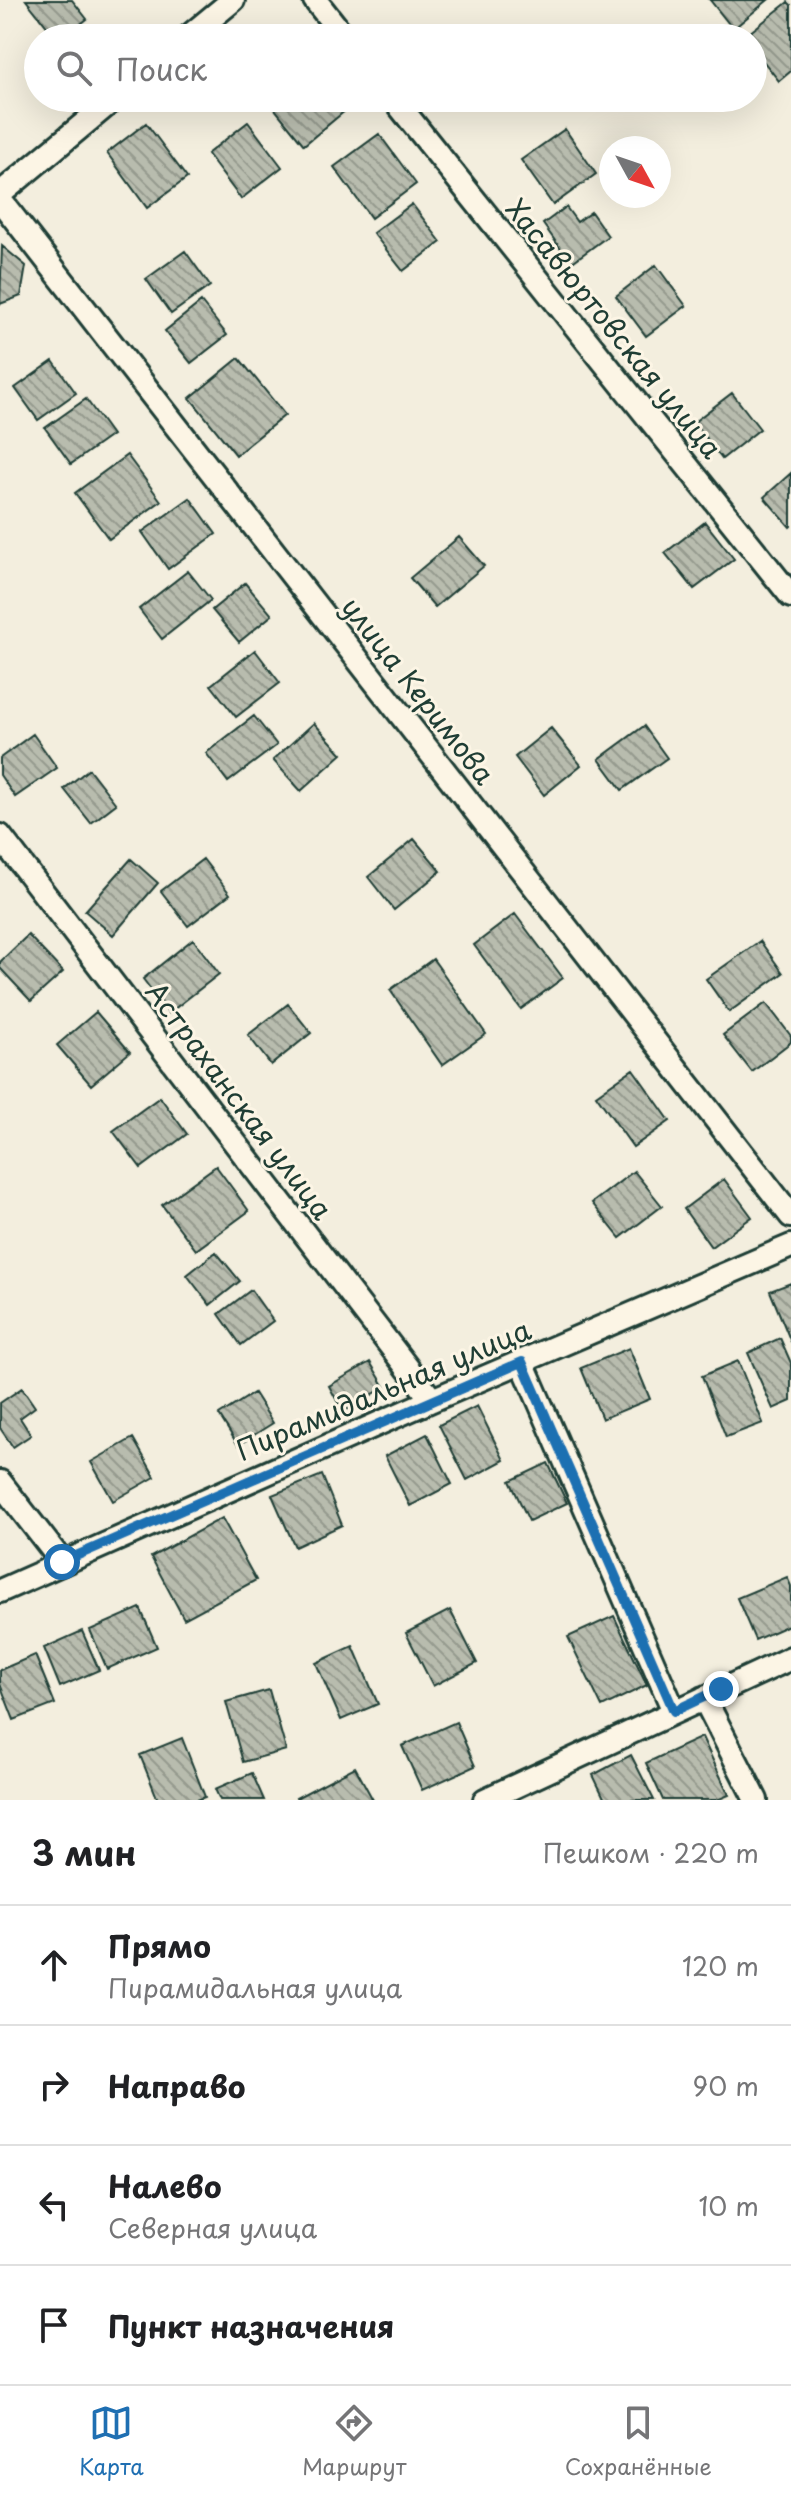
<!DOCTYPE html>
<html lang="ru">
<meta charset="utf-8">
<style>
body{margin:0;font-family:"Playpen Sans",sans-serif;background:#f2f2f2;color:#202124}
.compass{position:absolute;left:599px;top:136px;width:72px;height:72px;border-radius:50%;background:#fff;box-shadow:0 8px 32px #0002;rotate:130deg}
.stop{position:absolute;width:24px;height:24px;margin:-18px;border:6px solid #1f6fb2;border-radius:50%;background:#fff}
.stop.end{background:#1f6fb2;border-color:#fff;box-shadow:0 2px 8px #0008}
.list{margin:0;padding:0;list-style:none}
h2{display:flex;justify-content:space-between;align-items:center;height:104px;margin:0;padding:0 32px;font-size:34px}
h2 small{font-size:26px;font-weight:400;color:#757577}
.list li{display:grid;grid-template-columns:52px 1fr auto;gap:24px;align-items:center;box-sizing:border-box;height:120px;padding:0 32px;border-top:2px solid #e0e0e0}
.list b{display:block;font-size:30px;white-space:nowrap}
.list p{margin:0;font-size:26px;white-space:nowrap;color:#757577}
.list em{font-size:26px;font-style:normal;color:#757577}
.icon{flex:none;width:44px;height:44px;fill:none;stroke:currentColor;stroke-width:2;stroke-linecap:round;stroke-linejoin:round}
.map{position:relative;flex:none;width:791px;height:1800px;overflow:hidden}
.search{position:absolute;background:#fff;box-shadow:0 8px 32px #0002;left:24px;right:24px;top:24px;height:88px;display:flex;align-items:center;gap:20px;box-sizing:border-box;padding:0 28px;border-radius:44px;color:#757577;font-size:30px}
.sheet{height:584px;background:#fff}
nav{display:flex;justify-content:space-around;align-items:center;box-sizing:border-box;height:112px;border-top:2px solid #e0e0e0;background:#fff;font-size:22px;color:#757577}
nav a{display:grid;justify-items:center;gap:4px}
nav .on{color:#1f6fb2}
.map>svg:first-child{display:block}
.building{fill:url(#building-back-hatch);stroke:#1f3d34;stroke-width:2}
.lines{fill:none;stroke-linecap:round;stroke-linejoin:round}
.minor-casing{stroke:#1f3d34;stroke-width:28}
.minor{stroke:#fcf5e5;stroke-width:22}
.route{stroke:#1f6fb2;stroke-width:10}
.labels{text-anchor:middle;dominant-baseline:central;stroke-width:6;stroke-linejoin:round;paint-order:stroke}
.street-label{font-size:28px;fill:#1f3d34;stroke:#fcf5e5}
</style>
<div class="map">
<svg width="791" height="1800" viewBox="0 0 791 1800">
<defs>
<pattern id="building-back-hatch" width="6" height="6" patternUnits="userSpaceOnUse" patternTransform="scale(2)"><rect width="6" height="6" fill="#b8bcae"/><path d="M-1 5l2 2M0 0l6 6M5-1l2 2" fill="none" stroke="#959a8e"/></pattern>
</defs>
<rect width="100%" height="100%" fill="#f3eede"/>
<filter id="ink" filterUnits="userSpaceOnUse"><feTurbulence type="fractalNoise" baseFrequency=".0125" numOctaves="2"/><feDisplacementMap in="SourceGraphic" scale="16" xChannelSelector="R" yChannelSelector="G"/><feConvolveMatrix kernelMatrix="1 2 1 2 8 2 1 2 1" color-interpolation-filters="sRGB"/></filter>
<g filter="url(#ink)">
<path class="building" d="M26,0H72L87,19L63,38H56Z
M710,0H768L733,29Z
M788,2L791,5V71L779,81L753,48V38L744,37Z
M277,98H357L358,100L304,145L270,103Z
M248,122L282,167L241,199L207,154Z
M146,123L187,178L147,208L107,153Z
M565,129L596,174L553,205L521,160Z
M379,134L416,184L371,218L334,167Z
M412,204L441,242L403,271L373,233Z
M566,207L577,222L591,212L608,236L571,263L543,224Z
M2,246L26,266L21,296L0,304Z
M185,251L210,286L171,314L146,279Z
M656,265L686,306L646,336L616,296Z
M201,302L227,335L191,363L165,331Z
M239,358L285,415L236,455L190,398Z
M53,361L76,393L38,420L15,388Z
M732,393L760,429L722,459L694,422Z
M86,399L112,435L71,464L45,428Z
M127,455L161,501L109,539L75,493Z
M791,473V526L790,527L764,497Z
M190,498L216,534L168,569L142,532Z
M705,522L734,559L694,589L665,553Z
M459,537L484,566L435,607L410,578Z
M188,571L211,600L162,639L139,609Z
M245,583L272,615L239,642L212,610Z
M255,650L280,683L236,717L211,685Z
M254,716L277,745L228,782L206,753Z
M314,723L342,754L301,791L273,760Z
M644,726L667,758L622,790L599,759Z
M551,728L581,765L544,795L515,757Z
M33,734L57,768L15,797L0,775V758Z
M89,769L116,804L91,823L64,789Z
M414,839L441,871L394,910L368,877Z
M131,859L158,883L113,935L85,911Z
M203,859L230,894L188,926L161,891Z
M515,914L563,978L521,1009L474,945Z
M28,935L63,972L31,1001L0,968V962Z
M193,939L219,974L169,1013L143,979Z
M760,941L783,973L729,1012L706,979Z
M433,959L486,1034L442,1065L390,990Z
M766,1003L791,1036V1042L752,1072L723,1035Z
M288,1004L311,1033L271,1065L248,1035Z
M96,1012L130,1052L91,1085L57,1045Z
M633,1069L670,1121L633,1147L596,1095Z
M160,1097L187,1134L141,1168L113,1131Z
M216,1166L249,1211L196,1250L162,1205Z
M634,1171L662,1206L620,1238L592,1203Z
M724,1179L752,1217L711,1247L684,1209Z
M216,1252L240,1281L210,1305L187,1275Z
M791,1283V1342L770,1291Z
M251,1290L273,1321L241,1345L219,1314Z
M780,1338L791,1363V1401L773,1409L748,1353Z
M629,1348L650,1399L602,1419L581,1368Z
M738,1361L763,1423L726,1437L702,1376Z
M370,1362L385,1387L343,1412L329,1386Z
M22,1388L35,1407L20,1418L31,1435L13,1447L0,1428V1403Z
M254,1393L273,1423L238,1445L219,1415Z
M477,1406L504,1460L467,1480L439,1425Z
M427,1434L452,1484L410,1506L385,1456Z
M133,1438L155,1477L113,1501L91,1462Z
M548,1463L567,1503L529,1521L510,1481Z
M322,1475L342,1525L295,1547L272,1495Z
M222,1518L256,1580L184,1619L151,1557Z
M787,1577L791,1586V1624L755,1640L737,1598Z
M140,1608L157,1647L107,1669L90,1630Z
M450,1610L477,1663L433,1686L406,1633Z
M614,1616L647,1685L602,1707L568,1637Z
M82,1631L99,1670L60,1687L44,1648Z
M353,1646L378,1704L341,1720L316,1663Z
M35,1655L55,1704L14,1720L0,1684V1670Z
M269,1690L286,1750L243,1762L226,1702Z
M456,1722L475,1766L422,1790L402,1746Z
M702,1737L729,1795L717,1800H663L646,1763Z
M182,1738L205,1797L197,1800H158L140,1755Z
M631,1755L654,1800H605L593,1775Z
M355,1767L373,1800H297L296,1798Z
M252,1773L264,1800H220L215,1789Z"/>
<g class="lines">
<g class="minor-casing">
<path id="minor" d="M315,0L345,38
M187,38L233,0
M393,98L791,596
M0,194L115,98
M0,200L791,1216
M0,836L432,1400
M522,1362L674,1711
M0,1482L62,1562
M0,1591L432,1400L791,1246
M704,1698L756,1800
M485,1800L791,1658"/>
</g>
<use href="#minor" class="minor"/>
</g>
</g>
<g class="lines" filter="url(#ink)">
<path class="route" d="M62,1562L522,1362L674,1711L721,1689"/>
</g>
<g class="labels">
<g class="street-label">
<text transform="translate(615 328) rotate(51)">Хасавюртовская улица</text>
<text transform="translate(419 690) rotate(52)">улица Керимова</text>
<text transform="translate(240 1100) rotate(53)">Астраханская улица</text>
<text transform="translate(383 1389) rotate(-23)">Пирамидальная улица</text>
</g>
</g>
</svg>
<svg class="compass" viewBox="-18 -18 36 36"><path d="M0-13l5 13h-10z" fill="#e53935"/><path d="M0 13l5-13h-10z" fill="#757577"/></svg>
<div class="stop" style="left:62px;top:1562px"></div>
<div class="stop end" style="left:721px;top:1689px"></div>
<div class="search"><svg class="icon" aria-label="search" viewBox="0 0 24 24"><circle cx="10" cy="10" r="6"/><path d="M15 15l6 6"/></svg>Поиск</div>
</div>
<section class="sheet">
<h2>3 мин<small>Пешком · 220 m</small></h2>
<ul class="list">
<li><svg class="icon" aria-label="ahead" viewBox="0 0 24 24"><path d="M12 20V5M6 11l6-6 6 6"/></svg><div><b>Прямо</b><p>Пирамидальная улица</p></div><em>120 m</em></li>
<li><svg class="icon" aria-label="right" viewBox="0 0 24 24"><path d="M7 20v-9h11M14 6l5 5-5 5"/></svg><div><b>Направо</b></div><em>90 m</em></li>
<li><svg class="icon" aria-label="left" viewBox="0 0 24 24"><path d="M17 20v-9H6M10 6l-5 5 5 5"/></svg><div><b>Налево</b><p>Северная улица</p></div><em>10 m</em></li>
<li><svg class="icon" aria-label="arrive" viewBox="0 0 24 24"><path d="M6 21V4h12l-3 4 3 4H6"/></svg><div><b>Пункт назначения</b></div></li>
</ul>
</section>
<nav>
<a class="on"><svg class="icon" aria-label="map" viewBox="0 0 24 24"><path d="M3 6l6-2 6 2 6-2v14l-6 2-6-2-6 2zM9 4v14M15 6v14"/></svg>Карта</a>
<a><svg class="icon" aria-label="directions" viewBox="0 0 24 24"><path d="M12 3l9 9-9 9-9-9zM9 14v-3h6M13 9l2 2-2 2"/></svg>Маршрут</a>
<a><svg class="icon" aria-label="saved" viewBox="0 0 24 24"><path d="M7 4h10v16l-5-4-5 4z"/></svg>Сохранённые</a>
</nav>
